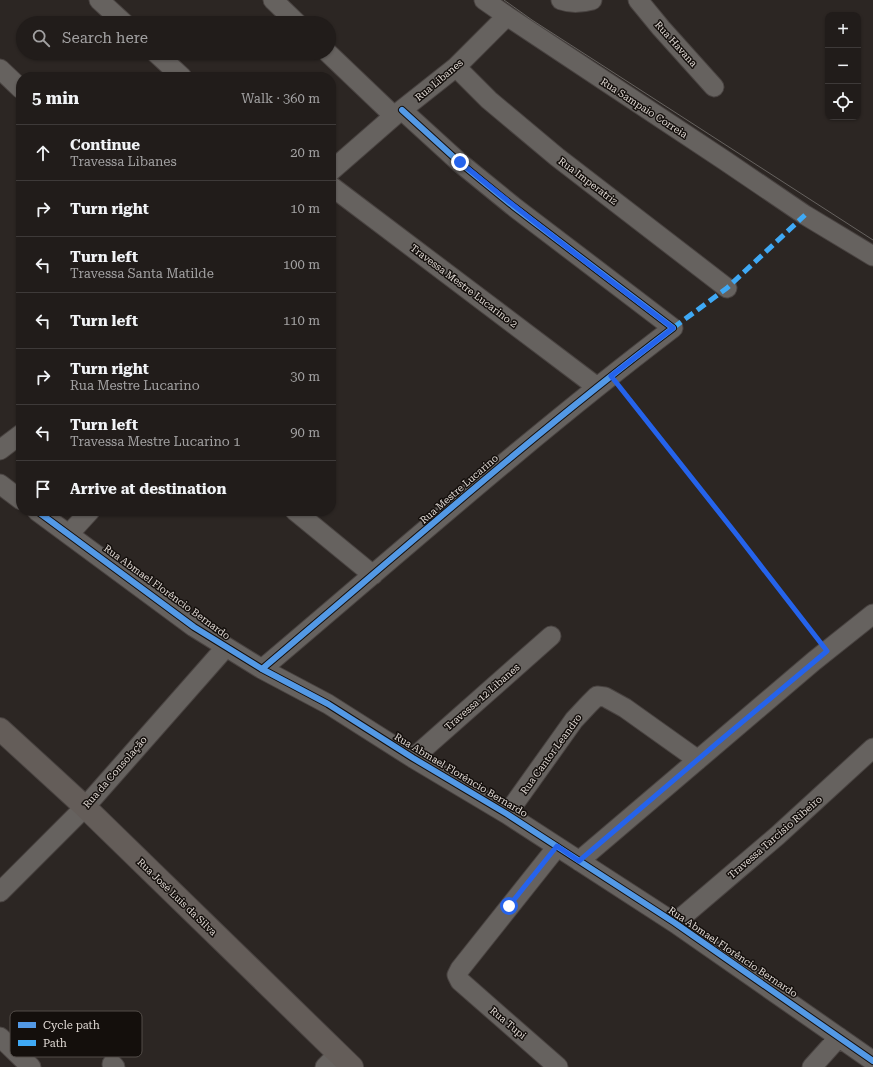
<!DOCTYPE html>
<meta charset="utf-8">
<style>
body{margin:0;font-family:"Roboto Serif",serif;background:#292523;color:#f1f3f6}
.controls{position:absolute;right:12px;top:12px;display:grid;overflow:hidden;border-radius:8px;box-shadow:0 1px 3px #0004}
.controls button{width:36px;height:36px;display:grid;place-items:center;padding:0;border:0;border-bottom:1px solid #3e3a39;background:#211c1a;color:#f1f3f6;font:20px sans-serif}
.stop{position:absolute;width:12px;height:12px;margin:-9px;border:3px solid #2563eb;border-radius:50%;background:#fff}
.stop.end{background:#2563eb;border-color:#fff;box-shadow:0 1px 4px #0008}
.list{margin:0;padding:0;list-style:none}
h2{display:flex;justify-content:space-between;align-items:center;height:52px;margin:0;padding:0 16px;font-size:17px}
h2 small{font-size:13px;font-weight:400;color:#a2a1a2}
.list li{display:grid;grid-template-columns:26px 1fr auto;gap:12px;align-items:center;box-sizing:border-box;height:56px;padding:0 16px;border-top:1px solid #3e3a39}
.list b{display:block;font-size:15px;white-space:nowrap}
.list p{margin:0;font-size:13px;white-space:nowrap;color:#a2a1a2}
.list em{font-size:13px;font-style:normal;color:#a2a1a2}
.icon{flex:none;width:22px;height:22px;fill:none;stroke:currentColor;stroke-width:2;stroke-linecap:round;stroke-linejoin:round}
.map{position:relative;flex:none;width:873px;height:1067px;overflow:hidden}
.search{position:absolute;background:#211c1a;box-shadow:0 1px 3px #0004;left:16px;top:16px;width:320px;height:44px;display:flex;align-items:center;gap:10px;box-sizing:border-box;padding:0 14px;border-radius:22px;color:#a2a1a2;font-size:15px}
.panel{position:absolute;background:#211c1a;box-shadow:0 1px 3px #0004;left:16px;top:72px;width:320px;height:444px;border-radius:16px}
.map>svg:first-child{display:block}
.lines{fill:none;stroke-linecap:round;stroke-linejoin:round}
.street-casing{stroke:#494341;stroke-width:21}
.secondary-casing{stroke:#494341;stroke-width:24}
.path{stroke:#615c5a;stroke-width:2.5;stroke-dasharray:3 2;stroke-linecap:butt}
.street{stroke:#66625f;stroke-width:19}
.secondary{stroke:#645d59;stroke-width:22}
.tram{stroke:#66625f;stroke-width:1}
.quiet{stroke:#3fa9f5;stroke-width:5;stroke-dasharray:10 5;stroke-linecap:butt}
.cycleway-casing{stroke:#140f0c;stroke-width:8}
.cycleway{stroke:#5399e6;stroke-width:6}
.route{stroke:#2563eb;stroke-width:5}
.labels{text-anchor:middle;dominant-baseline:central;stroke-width:3;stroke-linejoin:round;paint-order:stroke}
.street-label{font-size:10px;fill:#e1dad5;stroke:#140f0c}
.key{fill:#140f0c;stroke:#524c48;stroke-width:1}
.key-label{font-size:11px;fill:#e1dad5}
</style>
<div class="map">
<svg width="873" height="1067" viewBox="0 0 873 1067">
<rect width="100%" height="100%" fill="#2c2623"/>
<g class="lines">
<g class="street-casing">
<path id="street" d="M99,0L124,23
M273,0L297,23
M484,0L507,16L724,160L805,215L873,256
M561,0C572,4 581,3 592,0
M638,0L661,28L714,87
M156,53L182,77
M328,53L394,116
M456,67L489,100L557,157L727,288
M0,69L21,89
M331,171L394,116L456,67L507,16
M331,186L597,387
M0,450L21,434
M0,484L21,500
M37,511L194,627L262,669L328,704L413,758L507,814L675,923L873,1061
M295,511L373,575
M69,534L90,511
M262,669C398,554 531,436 673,328L513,206L459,162L402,110
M413,758L551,636
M507,814L574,720L589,704L597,696L605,697L625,708L698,760
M557,847L460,969L457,975L460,981L558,1067
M579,861L814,661L873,614
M0,892L85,807L226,647
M675,923L777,836L873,748
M0,1037L31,1067
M112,1064L115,1067
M325,1067L338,1054
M812,1067L839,1037"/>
</g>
<g class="secondary-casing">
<path id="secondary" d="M0,729L85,807L352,1067"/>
</g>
<path class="path" d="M624,391L814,635"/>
<use href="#street" class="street"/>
<use href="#secondary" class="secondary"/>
<path class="tram" d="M504,0L532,20L873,240"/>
<path class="quiet" d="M673,328L727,288L805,215"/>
<g class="cycleway-casing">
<path id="cycleway" d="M37,511L194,627L262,669L328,704L413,758L507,814L675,923L873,1061
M262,669C398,554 531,436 673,328L513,206L459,162L402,110"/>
</g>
<use href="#cycleway" class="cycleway"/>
</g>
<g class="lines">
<path class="route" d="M460,162C529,219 601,274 673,328L611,376L737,535L827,651L716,744L579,861L557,846L509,906"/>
</g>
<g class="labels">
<g class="street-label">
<text transform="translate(676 44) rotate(48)">Rua Havana</text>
<text transform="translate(439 80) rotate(-40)">Rua Libanes</text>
<text transform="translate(644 108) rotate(33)">Rua Sampaio Correia</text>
<text transform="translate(588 181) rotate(37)">Rua Imperatriz</text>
<text transform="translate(464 286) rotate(37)">Travessa Mestre Lucarino 2</text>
<text transform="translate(459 489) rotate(-41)">Rua Mestre Lucarino</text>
<text transform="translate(167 592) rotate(36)">Rua Abmael Florêncio Bernardo</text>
<text transform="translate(482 697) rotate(-41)">Travessa 12 Libanes</text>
<text transform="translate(551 754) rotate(-54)">Rua Cantor Leandro</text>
<text transform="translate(115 772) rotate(-49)">Rua da Consolação</text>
<text transform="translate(461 775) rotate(31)">Rua Abmael Florêncio Bernardo</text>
<text transform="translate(775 837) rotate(-41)">Travessa Tarcísio Ribeiro</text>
<text transform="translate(177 897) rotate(44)">Rua José Luis da Silva</text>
<text transform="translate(733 952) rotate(34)">Rua Abmael Florêncio Bernardo</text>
<text transform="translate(508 1023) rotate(40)">Rua Tupi</text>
</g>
</g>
<rect x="10" y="1011" width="132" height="46" rx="6" class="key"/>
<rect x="18" y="1022" width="18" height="6" fill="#5399e6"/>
<rect x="18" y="1040" width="18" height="6" fill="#3fa9f5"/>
<g class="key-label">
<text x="43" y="1029">Cycle path</text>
<text x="43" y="1047">Path</text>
</g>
</svg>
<div class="controls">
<button>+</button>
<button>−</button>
<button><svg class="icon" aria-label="locate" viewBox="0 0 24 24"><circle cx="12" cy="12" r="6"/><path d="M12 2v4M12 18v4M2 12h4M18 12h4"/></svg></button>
</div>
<div class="stop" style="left:509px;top:906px"></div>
<div class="stop end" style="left:460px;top:162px"></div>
<div class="search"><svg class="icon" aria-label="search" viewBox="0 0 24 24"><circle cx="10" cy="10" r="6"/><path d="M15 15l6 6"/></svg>Search here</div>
<section class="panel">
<h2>5 min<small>Walk · 360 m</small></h2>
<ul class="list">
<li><svg class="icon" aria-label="ahead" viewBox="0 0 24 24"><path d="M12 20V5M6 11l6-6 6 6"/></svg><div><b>Continue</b><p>Travessa Libanes</p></div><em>20 m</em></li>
<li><svg class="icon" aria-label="right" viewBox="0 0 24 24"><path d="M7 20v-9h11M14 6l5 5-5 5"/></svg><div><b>Turn right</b></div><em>10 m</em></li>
<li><svg class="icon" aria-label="left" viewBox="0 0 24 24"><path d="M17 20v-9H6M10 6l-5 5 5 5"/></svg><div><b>Turn left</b><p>Travessa Santa Matilde</p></div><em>100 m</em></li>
<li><svg class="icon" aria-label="left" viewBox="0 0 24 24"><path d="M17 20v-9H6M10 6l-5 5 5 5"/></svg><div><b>Turn left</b></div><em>110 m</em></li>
<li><svg class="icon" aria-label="right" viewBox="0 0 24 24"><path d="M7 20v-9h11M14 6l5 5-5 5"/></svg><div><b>Turn right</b><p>Rua Mestre Lucarino</p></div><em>30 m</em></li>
<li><svg class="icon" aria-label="left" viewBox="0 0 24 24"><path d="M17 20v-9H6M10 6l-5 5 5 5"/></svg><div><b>Turn left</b><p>Travessa Mestre Lucarino 1</p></div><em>90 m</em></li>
<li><svg class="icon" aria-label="arrive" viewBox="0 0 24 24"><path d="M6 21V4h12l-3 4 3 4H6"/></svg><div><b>Arrive at destination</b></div></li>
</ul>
</section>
</div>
